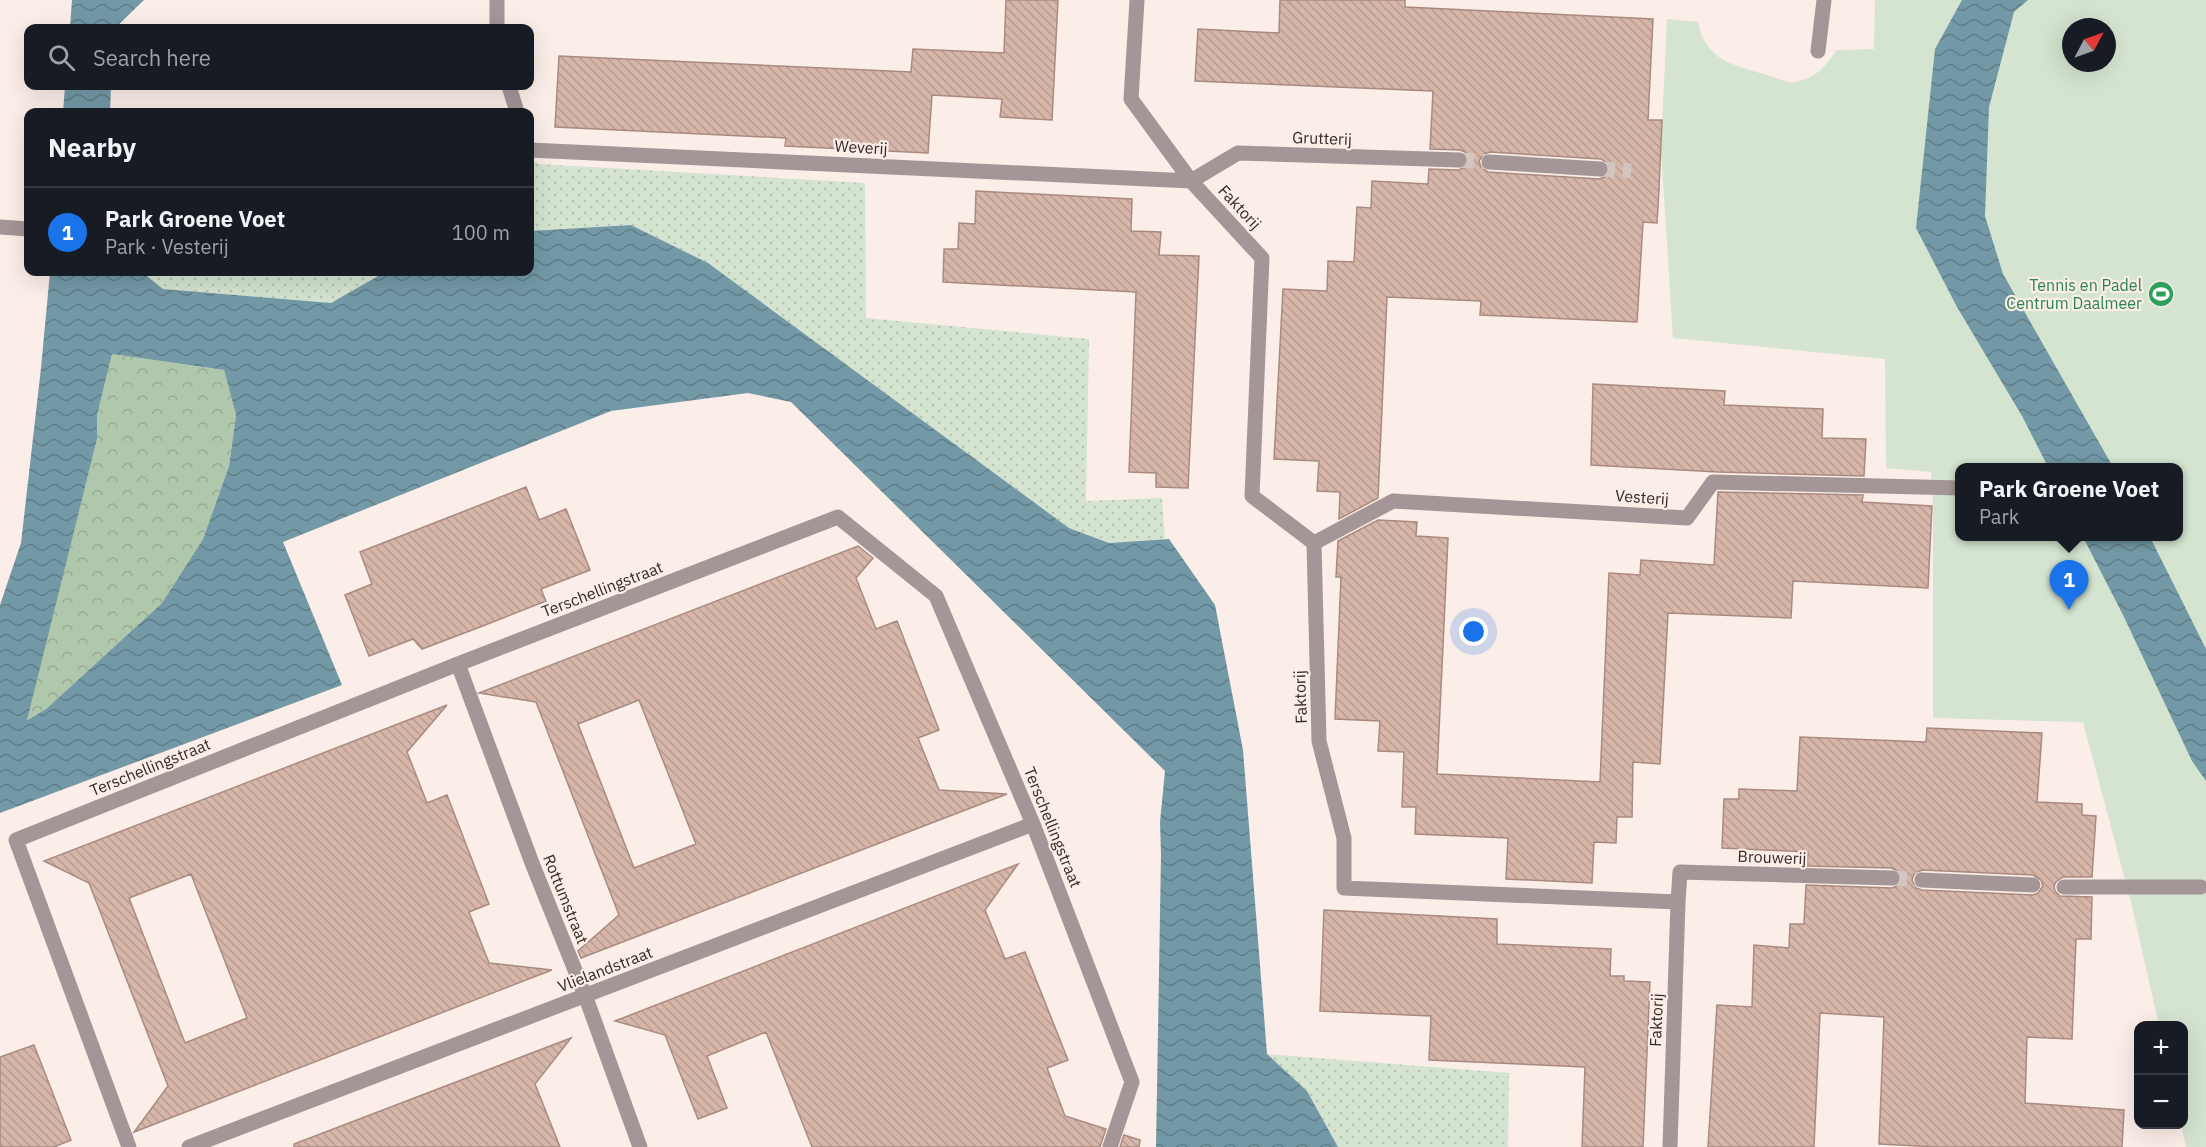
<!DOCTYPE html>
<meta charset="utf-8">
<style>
body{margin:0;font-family:"IBM Plex Sans",sans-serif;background:#20242c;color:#f1f3f6}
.controls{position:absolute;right:18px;bottom:18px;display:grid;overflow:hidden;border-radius:12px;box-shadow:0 6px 24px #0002}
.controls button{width:54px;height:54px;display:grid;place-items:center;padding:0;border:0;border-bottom:2px solid #363941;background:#171b24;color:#f1f3f6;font:30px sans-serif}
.compass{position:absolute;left:2062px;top:18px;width:54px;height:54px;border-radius:50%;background:#171b24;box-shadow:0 6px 24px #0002;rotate:49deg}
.you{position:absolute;left:1474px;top:632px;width:21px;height:21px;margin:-15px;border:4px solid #fff;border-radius:50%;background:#1a73e8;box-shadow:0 0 0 9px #1a73e833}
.badge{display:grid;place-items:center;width:39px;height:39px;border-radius:50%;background:#1a73e8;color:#fff;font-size:20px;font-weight:700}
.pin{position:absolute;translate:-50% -50px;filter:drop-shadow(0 2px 3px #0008)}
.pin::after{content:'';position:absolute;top:32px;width:21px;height:18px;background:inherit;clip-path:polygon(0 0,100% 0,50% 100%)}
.popup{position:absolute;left:1955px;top:463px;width:228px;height:78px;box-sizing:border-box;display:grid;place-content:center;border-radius:12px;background:#171b24;filter:drop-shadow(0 2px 4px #0005);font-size:20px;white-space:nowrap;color:#9ea1a6}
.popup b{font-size:22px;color:#f1f3f6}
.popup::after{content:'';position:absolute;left:50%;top:100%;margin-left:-12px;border:12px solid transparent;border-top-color:#171b24}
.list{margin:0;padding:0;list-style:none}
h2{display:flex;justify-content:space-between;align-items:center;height:78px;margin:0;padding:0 24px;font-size:26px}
h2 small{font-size:20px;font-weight:400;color:#9ea1a6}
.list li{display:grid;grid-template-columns:39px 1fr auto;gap:18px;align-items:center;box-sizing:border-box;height:90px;padding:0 24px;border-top:2px solid #363941}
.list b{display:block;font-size:22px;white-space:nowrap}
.list p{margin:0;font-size:20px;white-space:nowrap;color:#9ea1a6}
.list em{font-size:20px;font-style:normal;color:#9ea1a6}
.icon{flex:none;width:33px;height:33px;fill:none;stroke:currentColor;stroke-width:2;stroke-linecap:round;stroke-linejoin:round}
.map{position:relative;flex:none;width:2206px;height:1147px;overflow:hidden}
.search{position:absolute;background:#171b24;box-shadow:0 6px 24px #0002;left:24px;top:24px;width:510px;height:66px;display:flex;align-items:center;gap:15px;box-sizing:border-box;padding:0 21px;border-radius:12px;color:#9ea1a6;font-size:22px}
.panel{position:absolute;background:#171b24;box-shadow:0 6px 24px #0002;left:24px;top:108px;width:510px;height:168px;border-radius:12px}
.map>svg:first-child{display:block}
.grass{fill:url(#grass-dots)}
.forest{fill:url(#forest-crowns)}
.green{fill:#d4e4d0;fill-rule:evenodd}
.water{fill:url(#water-waves);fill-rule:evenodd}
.building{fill:url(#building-back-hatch);stroke:#a98a7f;stroke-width:1.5;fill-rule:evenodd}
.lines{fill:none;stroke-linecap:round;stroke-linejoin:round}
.street-tunnel{stroke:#d3c6c1;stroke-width:15;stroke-dasharray:15 8;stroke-linecap:butt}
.street{stroke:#a49597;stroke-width:15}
.labels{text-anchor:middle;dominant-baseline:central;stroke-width:4.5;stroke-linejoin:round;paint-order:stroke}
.street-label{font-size:16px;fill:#352924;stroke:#fbede8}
.leisure-label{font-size:16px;fill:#27864d;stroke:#fbede8;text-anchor:end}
</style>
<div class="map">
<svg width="2206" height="1147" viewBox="0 0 2206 1147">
<defs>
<pattern id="grass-dots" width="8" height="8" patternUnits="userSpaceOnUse" patternTransform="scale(1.5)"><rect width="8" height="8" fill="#d4e4d0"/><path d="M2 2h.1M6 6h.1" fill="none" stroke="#b7c4b2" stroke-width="1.8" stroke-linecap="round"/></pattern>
<pattern id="forest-crowns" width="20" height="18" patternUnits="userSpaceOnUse" patternTransform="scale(1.5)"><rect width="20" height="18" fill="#afc7aa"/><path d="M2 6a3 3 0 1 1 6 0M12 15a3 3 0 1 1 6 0" fill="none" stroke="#97ab92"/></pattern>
<pattern id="water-waves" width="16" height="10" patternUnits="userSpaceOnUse" patternTransform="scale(1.5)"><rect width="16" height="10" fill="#7399a7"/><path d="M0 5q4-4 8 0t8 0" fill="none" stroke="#5f7d88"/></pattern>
<pattern id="building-back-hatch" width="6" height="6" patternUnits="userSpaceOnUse" patternTransform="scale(1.5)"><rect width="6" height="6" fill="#d7b6aa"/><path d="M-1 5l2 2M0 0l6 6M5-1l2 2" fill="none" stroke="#b99c92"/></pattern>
</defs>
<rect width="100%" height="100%" fill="#fbede8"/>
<path class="grass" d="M531,159L539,164L865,183L866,318L1089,339L1086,501L1162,498L1165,539L1109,543L1069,528L708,263L631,225L530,231Z
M142,272H385L331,303L163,289Z
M1267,1054L1509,1073L1508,1147H1338L1307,1091Z"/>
<path class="forest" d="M112,354L224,370L236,415L229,466L203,539L162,603L46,709L26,720L97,439V416Z"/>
<path class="green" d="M1875,0H2206V1147H2186L2181,1125L2184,1124V1026L2159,1025L2131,902L2083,722L1933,718V502L1931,472L1886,468L1885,359L1673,338L1661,149L1667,19L1698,22C1705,61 1734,65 1767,75C1774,77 1786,83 1794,82C1816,79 1825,66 1837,50L1874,49ZM2071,27H2107V63H2071ZM1960,468H2178V536H1960Z"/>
<path class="water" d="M72,0H144L115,28H70Z
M1962,0H2028L2014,12L1989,107L1985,216L2003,274L2113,467H2048L2022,416L1957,307L1916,228L1935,49Z
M65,86H111L110,112H63Z
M631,225L708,263L1069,528L1109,543L1169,539L1215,605L1243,750L1267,1054L1307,1091L1338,1147H1156L1161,855L1160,822L1165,771L791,402L748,393L611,411L283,542L342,685L0,813V605L21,543L41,368L50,272H142L163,289L331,303L385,272H530V231ZM112,354L224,370L236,415L229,466L203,539L162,603L46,709L27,720L97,439V416Z
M2083,537H2150L2206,649V781L2192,761L2123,615Z"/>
<path class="building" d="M1006,0H1058L1052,120L1000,117L1002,99L932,95L928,153L785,146L786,138L555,127L559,56L911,72L913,49L1004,53Z
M1280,0H1405V7L1653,19L1648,120H1662L1659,189L1657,223L1643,222L1637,322L1480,315L1481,301L1387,297L1378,498L1339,519L1340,492L1317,491L1319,461L1274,459L1283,289L1327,291L1328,261L1354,262L1357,207L1371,208L1372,181L1428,184L1429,169L1459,170L1467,166L1469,160L1465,152L1460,150L1430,149L1433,91L1195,81L1198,29L1279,33ZM1490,152L1601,159L1608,164L1610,170L1605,177L1599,179L1488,172L1481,167L1479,161L1484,154Z
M976,191L1132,199L1131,231L1161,232L1159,255L1199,256L1188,488L1156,487V473L1129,472L1136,292L943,282L944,249H958L959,223L975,224Z
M1593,384L1725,391L1724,405L1823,409L1822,438L1866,439L1864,476L1718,472L1591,465Z
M526,487L539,520L566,509L590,570L541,589L546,601L480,627L422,649L413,639L369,656L345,595L372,584L360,552Z
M1718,492L1863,495L1862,502L1932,506L1928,588L1793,581L1791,618L1668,613L1660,764L1633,762L1632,817H1617L1616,843L1594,842L1592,883L1506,879L1508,838L1415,834L1416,807H1402L1404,752L1378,751L1380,721L1335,719L1341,577H1336L1338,541L1378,520L1417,522L1416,536L1448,538L1437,774L1600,782L1609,573L1640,575L1641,560L1714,565Z
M858,546L873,558L856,578L876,629L897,621L939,730L918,738L939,790L1007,794L581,958L578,951L619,915L536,702L479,693ZM639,700L696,844L634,868L578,724Z
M447,705L407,752L427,803L447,795L489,904L469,912L489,963L552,970L134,1132L168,1086L89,883L44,861ZM191,874L247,1018L185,1043L129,898Z
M1927,728L2042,733L2037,802L2082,804V815L2096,816L2092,877H2063L2056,882L2054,886L2055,891L2060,896L2092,897L2091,939H2076L2072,1039L2027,1037L2025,1103L2124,1110L2122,1147H1938L1879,1144L1884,1017L1820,1013L1814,1147H1708L1717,1005L1752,1007L1754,945L1789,948L1790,924H1804L1806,885L1892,888L1897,886L1902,879L1900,873L1892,868L1807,866L1808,852L1722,848L1724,799H1739V789L1797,791L1800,737L1926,742ZM1922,870L2033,875L2041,880L2043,886L2038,893L2033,895L1922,890L1916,888L1912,880L1914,874Z
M1018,864L985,910L1005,959L1025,952L1068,1060L1047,1068L1065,1116L1106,1129L1100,1147H812L766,1032L707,1056L727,1108L698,1119L665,1035L615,1021Z
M1324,910L1497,919V944L1611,949L1610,976H1624V981L1650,982L1643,1147H1582L1585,1067L1429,1060L1431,1016L1320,1011Z
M571,1038L535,1084L560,1147H294V1144Z
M34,1045L71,1140L54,1147H0V1057Z
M1124,1135L1140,1140L1139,1147H1120Z"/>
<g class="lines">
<path class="street-tunnel" d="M1459,160L1489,162
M1600,169L1631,171
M1892,878L1922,880"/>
<path class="street" d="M1137,0L1131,99L1191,181L1262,258L1252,496L1314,543L1319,741L1344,838V888L1678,902L1670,1147
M497,28V0
M1818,51L1824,0
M509,86L517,112
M530,150L1191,181L1238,153L1459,160
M1489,162L1600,169
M0,227L28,229
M1314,543L1393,501L1687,518L1713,482L1960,488
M458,664L532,863L585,995L640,1147
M1922,880L2033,885
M2064,887H2201
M1678,902L1680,872L1892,878
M129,1147L16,840L458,664L838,517L936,596L1033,824L1132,1082L1110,1147
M189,1147L1033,824"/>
</g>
<defs>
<g id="stadium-disc" transform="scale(1.35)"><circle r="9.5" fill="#2e9e5b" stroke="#fbede8"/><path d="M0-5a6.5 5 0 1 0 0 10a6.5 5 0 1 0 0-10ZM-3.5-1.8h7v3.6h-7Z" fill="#fff"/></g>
</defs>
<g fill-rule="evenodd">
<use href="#stadium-disc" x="2161" y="294"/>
</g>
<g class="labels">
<g class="street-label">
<text transform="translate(1322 138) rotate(2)">Grutterij</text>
<text transform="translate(861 147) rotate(3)">Weverij</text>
<text transform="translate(1240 207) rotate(47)">Faktorij</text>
<text transform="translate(1642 497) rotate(4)">Vesterij</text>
<text transform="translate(602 589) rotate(-21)">Terschellingstraat</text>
<text transform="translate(1300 697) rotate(-92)">Faktorij</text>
<text transform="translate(150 767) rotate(-22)">Terschellingstraat</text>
<text transform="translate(1053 827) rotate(68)">Terschellingstraat</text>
<text transform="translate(1772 857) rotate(2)">Brouwerij</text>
<text transform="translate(566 899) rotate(68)">Rottumstraat</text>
<text transform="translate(605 969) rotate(-21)">Vlielandstraat</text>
<text transform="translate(1656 1020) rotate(-88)">Faktorij</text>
</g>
<g class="leisure-label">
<text x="2142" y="285">Tennis en Padel<tspan x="2142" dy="18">Centrum Daalmeer</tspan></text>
</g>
</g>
</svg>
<div class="controls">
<button>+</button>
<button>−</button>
</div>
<svg class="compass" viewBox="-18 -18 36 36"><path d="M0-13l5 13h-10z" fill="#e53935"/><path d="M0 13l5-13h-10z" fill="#9ea1a6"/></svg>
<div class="you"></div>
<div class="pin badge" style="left:2069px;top:610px">1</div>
<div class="popup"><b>Park Groene Voet</b>Park</div>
<div class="search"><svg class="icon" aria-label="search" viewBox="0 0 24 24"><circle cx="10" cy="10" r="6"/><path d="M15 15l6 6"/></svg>Search here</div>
<section class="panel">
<h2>Nearby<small></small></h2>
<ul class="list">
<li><span class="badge">1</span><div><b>Park Groene Voet</b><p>Park · Vesterij</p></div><em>100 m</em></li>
</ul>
</section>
</div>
